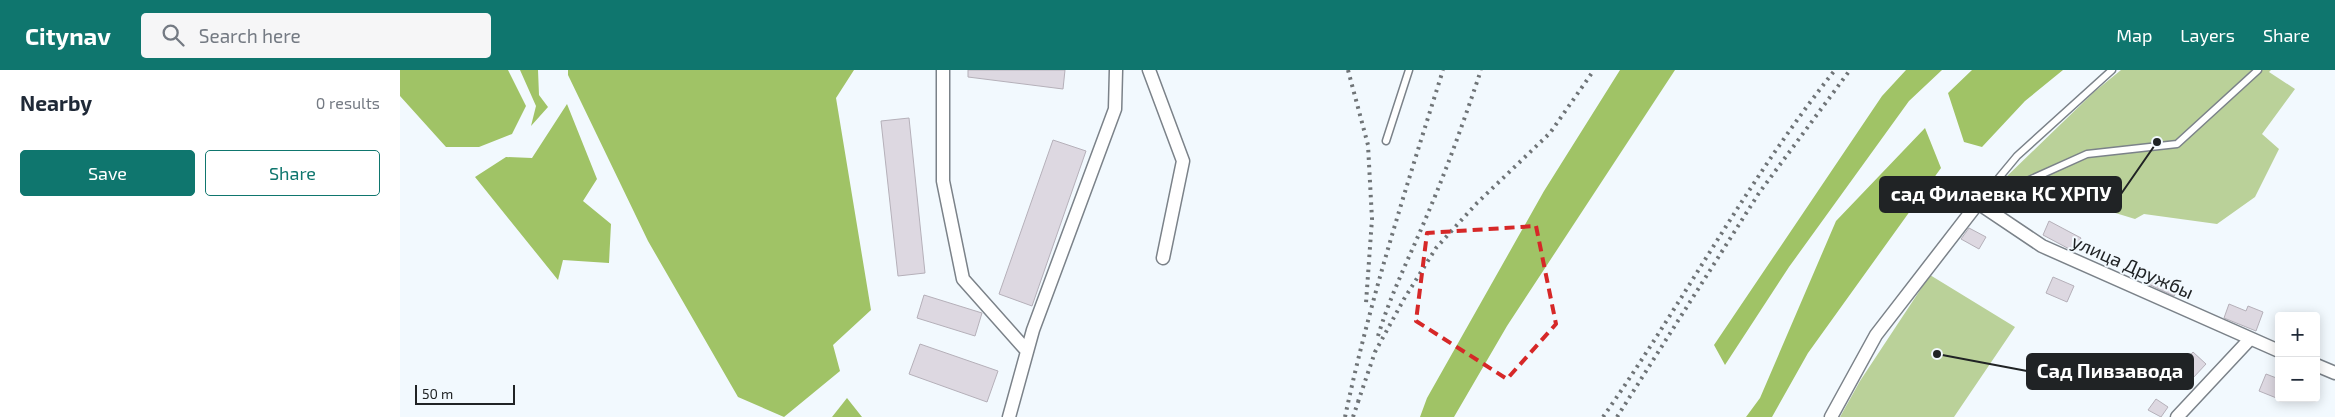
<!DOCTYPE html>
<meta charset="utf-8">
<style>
body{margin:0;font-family:"Exo 2",sans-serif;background:#f6f6f7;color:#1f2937}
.controls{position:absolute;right:15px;bottom:15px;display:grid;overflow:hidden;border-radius:5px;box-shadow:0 2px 12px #0003}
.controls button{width:45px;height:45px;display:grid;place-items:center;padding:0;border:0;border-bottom:1px solid #e0e1e3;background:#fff;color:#1f2937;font:25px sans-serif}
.scale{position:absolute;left:15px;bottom:12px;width:100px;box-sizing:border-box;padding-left:5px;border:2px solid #202325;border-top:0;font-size:14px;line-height:18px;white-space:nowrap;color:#202325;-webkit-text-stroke:4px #f2f9fe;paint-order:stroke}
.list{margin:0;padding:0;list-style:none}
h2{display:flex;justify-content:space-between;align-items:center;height:65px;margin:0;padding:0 20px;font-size:21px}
h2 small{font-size:16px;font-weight:400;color:#747a83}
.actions{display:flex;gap:10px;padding:15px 20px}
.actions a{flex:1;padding:11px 0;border:1px solid #0f766e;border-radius:5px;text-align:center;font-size:18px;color:#0f766e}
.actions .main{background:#0f766e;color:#fff}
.icon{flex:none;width:28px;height:28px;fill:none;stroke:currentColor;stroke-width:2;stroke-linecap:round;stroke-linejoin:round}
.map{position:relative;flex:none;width:1935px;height:347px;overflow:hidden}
header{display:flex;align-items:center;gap:30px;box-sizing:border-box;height:70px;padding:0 25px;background:#0f766e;color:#fff}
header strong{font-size:24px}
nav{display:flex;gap:28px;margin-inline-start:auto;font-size:18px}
.search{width:350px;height:45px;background:#f6f6f7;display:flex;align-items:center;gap:12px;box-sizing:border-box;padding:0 18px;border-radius:5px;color:#747a83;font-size:19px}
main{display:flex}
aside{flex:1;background:#fff}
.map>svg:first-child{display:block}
.green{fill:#bad199}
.forest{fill:#a0c366}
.building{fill:#ddd8e1;stroke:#b5b0b9}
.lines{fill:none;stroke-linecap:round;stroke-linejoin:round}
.service-casing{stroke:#7b8289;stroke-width:9}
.minor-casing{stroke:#7b8289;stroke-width:15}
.service{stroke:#fff;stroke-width:6}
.minor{stroke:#fff;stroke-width:12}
.rail{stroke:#6f7477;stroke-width:4;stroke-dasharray:2.5 5;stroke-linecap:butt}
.marked{fill:none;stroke:#d62828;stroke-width:4;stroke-dasharray:10 6;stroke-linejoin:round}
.labels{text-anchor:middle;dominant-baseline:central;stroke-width:4;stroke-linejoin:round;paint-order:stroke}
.street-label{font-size:19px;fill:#202325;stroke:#f2f9fe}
.leader{fill:none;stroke:#202325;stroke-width:2}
.callout-dot{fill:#202325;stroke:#f2f9fe;stroke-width:2}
.callout{fill:#202325;stroke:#202325;stroke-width:2}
.callout-label{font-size:20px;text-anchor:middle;font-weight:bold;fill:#fff}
</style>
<header>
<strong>Citynav</strong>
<div class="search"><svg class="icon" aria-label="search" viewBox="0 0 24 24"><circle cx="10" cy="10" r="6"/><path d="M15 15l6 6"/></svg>Search here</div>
<nav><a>Map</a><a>Layers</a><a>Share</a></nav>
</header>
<main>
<aside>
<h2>Nearby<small>0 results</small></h2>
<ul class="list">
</ul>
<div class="actions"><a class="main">Save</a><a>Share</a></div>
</aside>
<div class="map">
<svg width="1935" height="347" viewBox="0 0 1935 347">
<rect width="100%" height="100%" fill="#f2f9fe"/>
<path class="green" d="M1721,0H1871L1869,2L1895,19L1862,64L1879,79L1855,127L1817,154L1744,144L1735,149L1604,109L1694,22Z
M1530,205L1615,257L1554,347H1440L1460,311Z"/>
<path class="forest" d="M0,0H108L126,36L112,64L79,77H46L0,26Z
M120,0H138L139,25L148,37L131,56L136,36Z
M168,0H454L436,28L471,240L433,275L440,301L384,347L338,327L248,171L168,5Z
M1220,0H1275L1107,256L1054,347H1020L1027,328L1144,121Z
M1506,0H1542L1509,31L1389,197L1325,295L1314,275L1482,26Z
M1572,0H1663L1625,31L1582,77L1564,72L1548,23Z
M167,34L197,109L183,131L211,154L209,193L163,190L158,210L75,107L106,87L132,88Z
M1525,58L1541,98L1408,283L1372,347H1346L1360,328L1436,151Z
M447,328L462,347H463H432Z"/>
<path class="building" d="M568,0H665L663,19L568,7Z
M509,48L525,203L498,206L481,51Z
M653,70L686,81L632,236L599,224Z
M1649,151L1681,168L1673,181L1643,165Z
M1569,158L1586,167L1579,179L1561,169Z
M1653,207L1674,216L1667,232L1646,223Z
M1749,208L1777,221L1774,226L1746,213Z
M524,225L582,243L575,266L517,248Z
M1829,234L1846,241L1848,236L1863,242L1856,261L1824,248Z
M520,274L598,301L587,332L509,304Z
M1793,282L1806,294L1793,308L1780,296Z
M1866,304L1879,309V329L1859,321Z
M1756,329L1768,337L1761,347L1748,340Z"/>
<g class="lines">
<g class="service-casing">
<path id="service" d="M1712,0L1617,86L1578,133L1687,84L1777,74L1858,0
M986,71L1009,0"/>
</g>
<g class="minor-casing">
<path id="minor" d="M543,0V111L563,209L627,281
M749,0L783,91L763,188
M1916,295L1935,303
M609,347L633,260L715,39L716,0
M1431,347L1476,265L1578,133L1642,176L1879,281
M1777,347L1850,269"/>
</g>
<use href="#service" class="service"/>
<use href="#minor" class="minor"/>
<path class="rail" d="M948,0L968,75L972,149L966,233
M978,266C991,223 1011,184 1028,143C1048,96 1065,48 1081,0
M958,332L975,282L1004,229L1036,178L1077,133L1150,63L1194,0
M945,347C970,229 1007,115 1043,0
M953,347L960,326
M1203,347C1283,233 1348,109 1435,0
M1217,347L1359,123L1450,0"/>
</g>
<path class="marked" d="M1136,156L1156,254L1107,309L1016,251L1027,163Z"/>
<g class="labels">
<g class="street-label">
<text transform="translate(1733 196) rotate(24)">улица Дружбы</text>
</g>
</g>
<path class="leader" d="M1757 72L1721 124M1537 284L1627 301"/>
<g class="callout-dot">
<circle cx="1757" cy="72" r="5"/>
<circle cx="1537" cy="284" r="5"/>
</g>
<g class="callout">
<rect x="1480" y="107" width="241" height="35" rx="5"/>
<rect x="1627" y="284" width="166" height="35" rx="5"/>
</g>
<g class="callout-label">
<text x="1601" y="131">сад Филаевка КС ХРПУ</text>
<text x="1710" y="308">Сад Пивзавода</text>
</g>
</svg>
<div class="controls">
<button>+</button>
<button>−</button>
</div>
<div class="scale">50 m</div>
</div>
</main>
